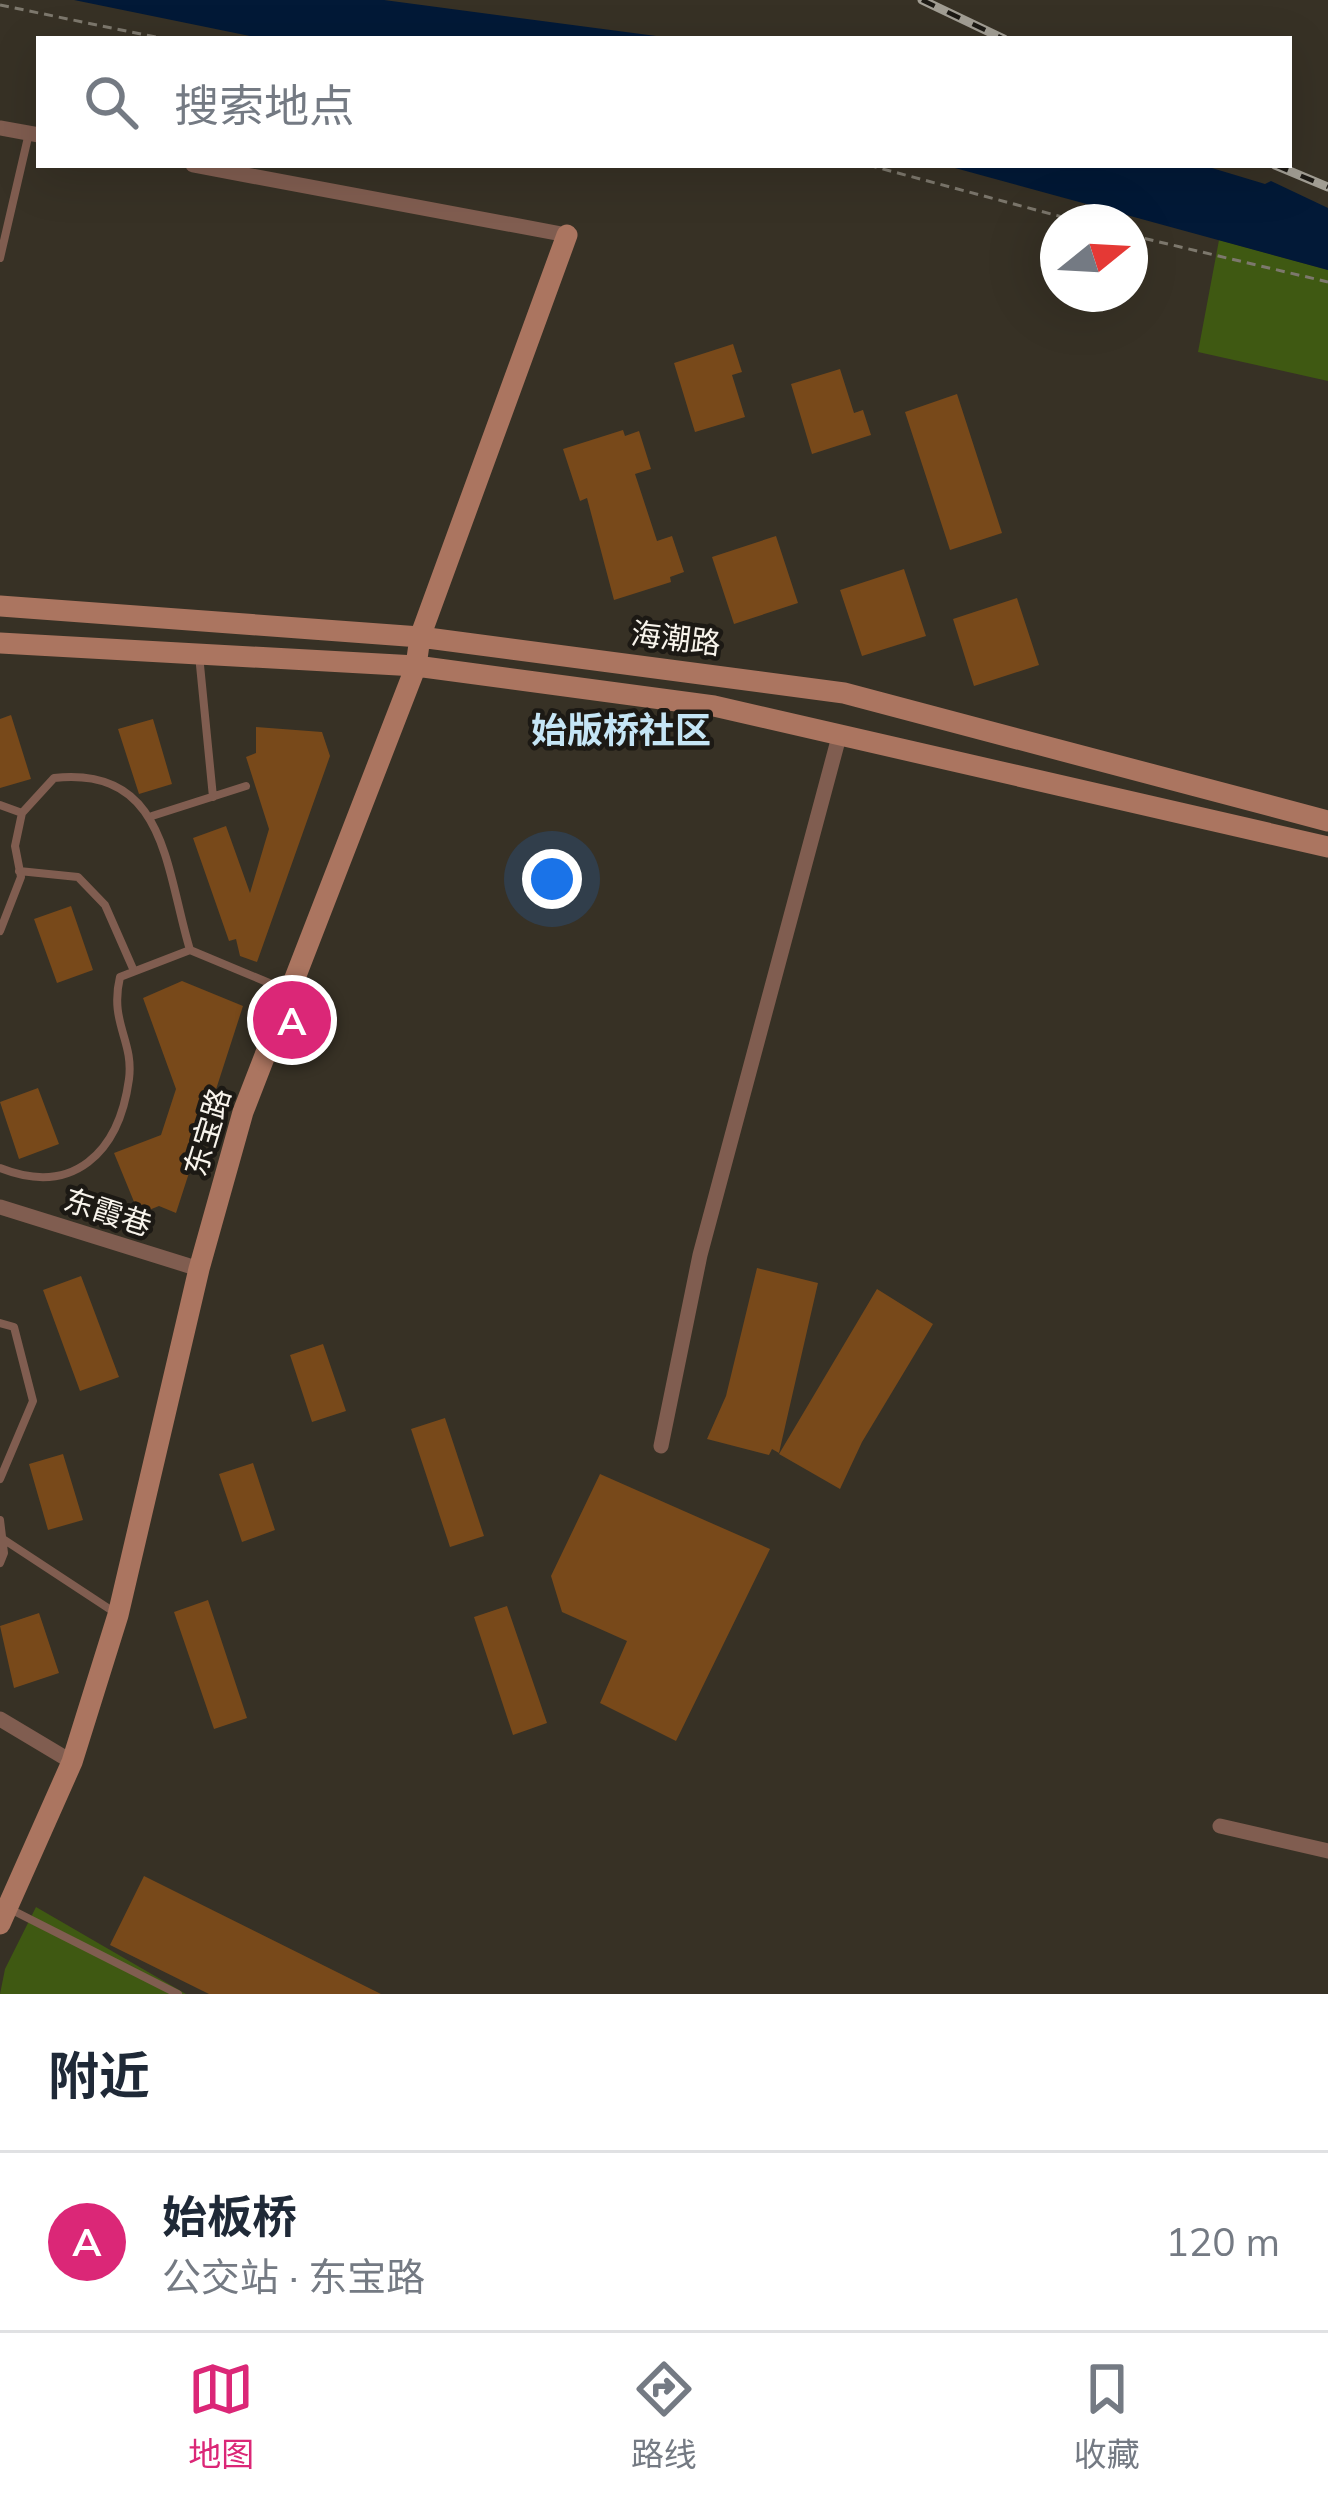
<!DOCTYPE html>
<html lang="zh">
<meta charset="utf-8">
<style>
body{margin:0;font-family:Mulish,"Noto Sans SC",sans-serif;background:#f6f6f7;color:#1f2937}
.compass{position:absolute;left:1040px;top:204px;width:108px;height:108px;border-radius:50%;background:#fff;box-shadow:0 12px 48px #0002;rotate:72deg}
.you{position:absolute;left:552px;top:879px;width:42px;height:42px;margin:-30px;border:9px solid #fff;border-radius:50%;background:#1a73e8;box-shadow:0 0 0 18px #1a73e833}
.badge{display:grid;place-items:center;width:78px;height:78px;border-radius:50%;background:#db2777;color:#fff;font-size:39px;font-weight:700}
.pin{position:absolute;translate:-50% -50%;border:6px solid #fff;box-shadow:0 3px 12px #0006}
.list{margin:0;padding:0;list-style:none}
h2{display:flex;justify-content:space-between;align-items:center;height:156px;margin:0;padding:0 48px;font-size:51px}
h2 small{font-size:39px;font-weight:400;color:#747a83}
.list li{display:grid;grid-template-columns:78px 1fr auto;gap:36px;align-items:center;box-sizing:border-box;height:180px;padding:0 48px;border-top:3px solid #e0e1e3}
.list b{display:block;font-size:45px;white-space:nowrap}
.list p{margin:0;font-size:39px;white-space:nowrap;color:#747a83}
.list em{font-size:39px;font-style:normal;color:#747a83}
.icon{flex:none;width:66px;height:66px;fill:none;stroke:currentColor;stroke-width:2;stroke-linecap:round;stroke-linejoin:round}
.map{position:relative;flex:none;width:1328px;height:1994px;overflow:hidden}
.search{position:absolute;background:#fff;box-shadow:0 12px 48px #0002;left:36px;right:36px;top:36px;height:132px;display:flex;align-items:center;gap:30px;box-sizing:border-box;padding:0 42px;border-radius:0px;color:#747a83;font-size:45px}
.sheet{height:336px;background:#fff}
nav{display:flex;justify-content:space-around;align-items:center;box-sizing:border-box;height:168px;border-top:3px solid #e0e1e3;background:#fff;font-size:33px;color:#747a83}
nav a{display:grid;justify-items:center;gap:6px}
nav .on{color:#db2777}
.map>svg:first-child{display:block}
.green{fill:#3f5912}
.water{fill:#021937}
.building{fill:#78491a}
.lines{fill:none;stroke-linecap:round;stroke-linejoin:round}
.path{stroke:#7d786d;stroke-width:3;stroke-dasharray:9 6;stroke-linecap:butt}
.lane{stroke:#805d50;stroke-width:8}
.street{stroke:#805d50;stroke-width:15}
.secondary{stroke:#ab7560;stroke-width:21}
.rail-casing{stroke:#a29e94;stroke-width:9}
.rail{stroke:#1c1914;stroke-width:4.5;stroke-dasharray:14;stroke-linecap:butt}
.labels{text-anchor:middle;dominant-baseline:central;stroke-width:9;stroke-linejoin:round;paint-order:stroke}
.street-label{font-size:30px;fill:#f8f4ec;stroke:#1c1914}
.quarter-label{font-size:36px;font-weight:bold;fill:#c5e5f5;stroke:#1c1914}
</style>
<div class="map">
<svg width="1328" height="1994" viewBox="0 0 1328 1994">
<rect width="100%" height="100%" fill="#373125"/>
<path class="green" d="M1219,240L1328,270V381L1198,352Z
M36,1907L186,1994H0L5,1969Z"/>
<path class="water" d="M74,0H384L679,39H265Z
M944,165H1202L1265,184L1271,181L1328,208V270Z"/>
<path class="building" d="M733,344L742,372L732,375L745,417L695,432L674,363Z
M840,369L854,413L863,410L871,435L812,454L791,384Z
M957,394L1002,533L950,550L905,412Z
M623,430L625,436L639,431L651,469L635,474L657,541L672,536L684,572L670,577L671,582L614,600L587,498L580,501L563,449Z
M776,536L798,603L734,624L712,557Z
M904,569L926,636L862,656L840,590Z
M1017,598L1039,665L974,686L953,619Z
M11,715L31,779L0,788V719Z
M153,719L172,784L139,794L118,729Z
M256,727L322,732L330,756L257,962L240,956L236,939L229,941L193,838L226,826L250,893L269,829L246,757L256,753Z
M71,906L93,970L57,983L34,919Z
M182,981L243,1006L176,1213L159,1206L139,1214L114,1153L161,1135L176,1089L143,998Z
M38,1088L59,1144L19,1159L0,1102Z
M757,1268L818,1283L779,1453L772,1449L769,1455L707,1439L726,1396Z
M81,1276L119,1377L80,1391L43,1290Z
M877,1289L933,1324L862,1442L840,1489L779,1454Z
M323,1344L346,1411L312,1422L290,1355Z
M445,1418L484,1536L450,1547L411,1429Z
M63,1454L83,1520L48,1530L29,1464Z
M253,1463L275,1530L242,1542L219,1474Z
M600,1474L770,1549L676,1741L600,1703L627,1641L562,1612L551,1576Z
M208,1600L247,1718L214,1729L174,1612Z
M507,1606L547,1723L513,1735L474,1617Z
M39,1613L59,1673L14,1688L0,1626Z
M144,1876L381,1994H209L110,1945Z"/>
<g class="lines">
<path class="path" d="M0,5L165,39
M868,165L1081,222
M1130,235L1328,282"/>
<path class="lane" d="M0,258L29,133
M199,655L213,797
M0,805L22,813
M152,816L246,786
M19,871L78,877L105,905L134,971
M0,931L21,877L15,846L22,813L54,778C166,766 165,867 190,950L286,990
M0,1168C73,1197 119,1153 129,1079C134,1040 109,1023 120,977L190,950
M0,1323L14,1327L33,1401L0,1479
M0,1520L4,1553L0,1563
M0,1537L114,1612
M8,1908L178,1994"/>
<path class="street" d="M0,128L39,135
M193,165L567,235
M0,1207L199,1269
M661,1446L700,1255L840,733
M0,1719L72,1762
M1220,1826L1328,1851"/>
<path class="secondary" d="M0,606L420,637L844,693L1328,821
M0,643L416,666L714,706L1328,847
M0,1924L72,1762L118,1615L199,1269L243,1112L416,666L420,637L567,235"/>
<g class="rail-casing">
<path id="rail" d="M922,0L1004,39
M1275,165L1328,187"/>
</g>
<use href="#rail" class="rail"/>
</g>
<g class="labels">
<g class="street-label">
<text transform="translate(676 638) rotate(7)">海潮路</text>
<text transform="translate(207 1132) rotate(-73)">东宝路</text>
<text transform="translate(108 1212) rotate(18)">东霞巷</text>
</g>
<g class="quarter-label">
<text x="621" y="729">始版桥社区</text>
</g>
</g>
</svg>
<svg class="compass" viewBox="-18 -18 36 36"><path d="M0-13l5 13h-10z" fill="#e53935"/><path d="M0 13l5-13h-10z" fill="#747a83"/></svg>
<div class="you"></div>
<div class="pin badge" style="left:292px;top:1020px">A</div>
<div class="search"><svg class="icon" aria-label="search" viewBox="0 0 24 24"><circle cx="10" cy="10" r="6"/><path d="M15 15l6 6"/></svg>搜索地点</div>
</div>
<section class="sheet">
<h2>附近<small></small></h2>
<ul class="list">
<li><span class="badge">A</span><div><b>始板桥</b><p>公交站 · 东宝路</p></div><em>120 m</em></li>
</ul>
</section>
<nav>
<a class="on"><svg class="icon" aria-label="map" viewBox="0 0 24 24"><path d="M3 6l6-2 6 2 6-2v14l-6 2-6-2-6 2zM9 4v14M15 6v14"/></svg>地图</a>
<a><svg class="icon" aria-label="directions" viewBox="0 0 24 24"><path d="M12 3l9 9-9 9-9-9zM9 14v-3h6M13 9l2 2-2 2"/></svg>路线</a>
<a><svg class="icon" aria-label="saved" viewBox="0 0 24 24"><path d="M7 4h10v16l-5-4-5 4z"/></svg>收藏</a>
</nav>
